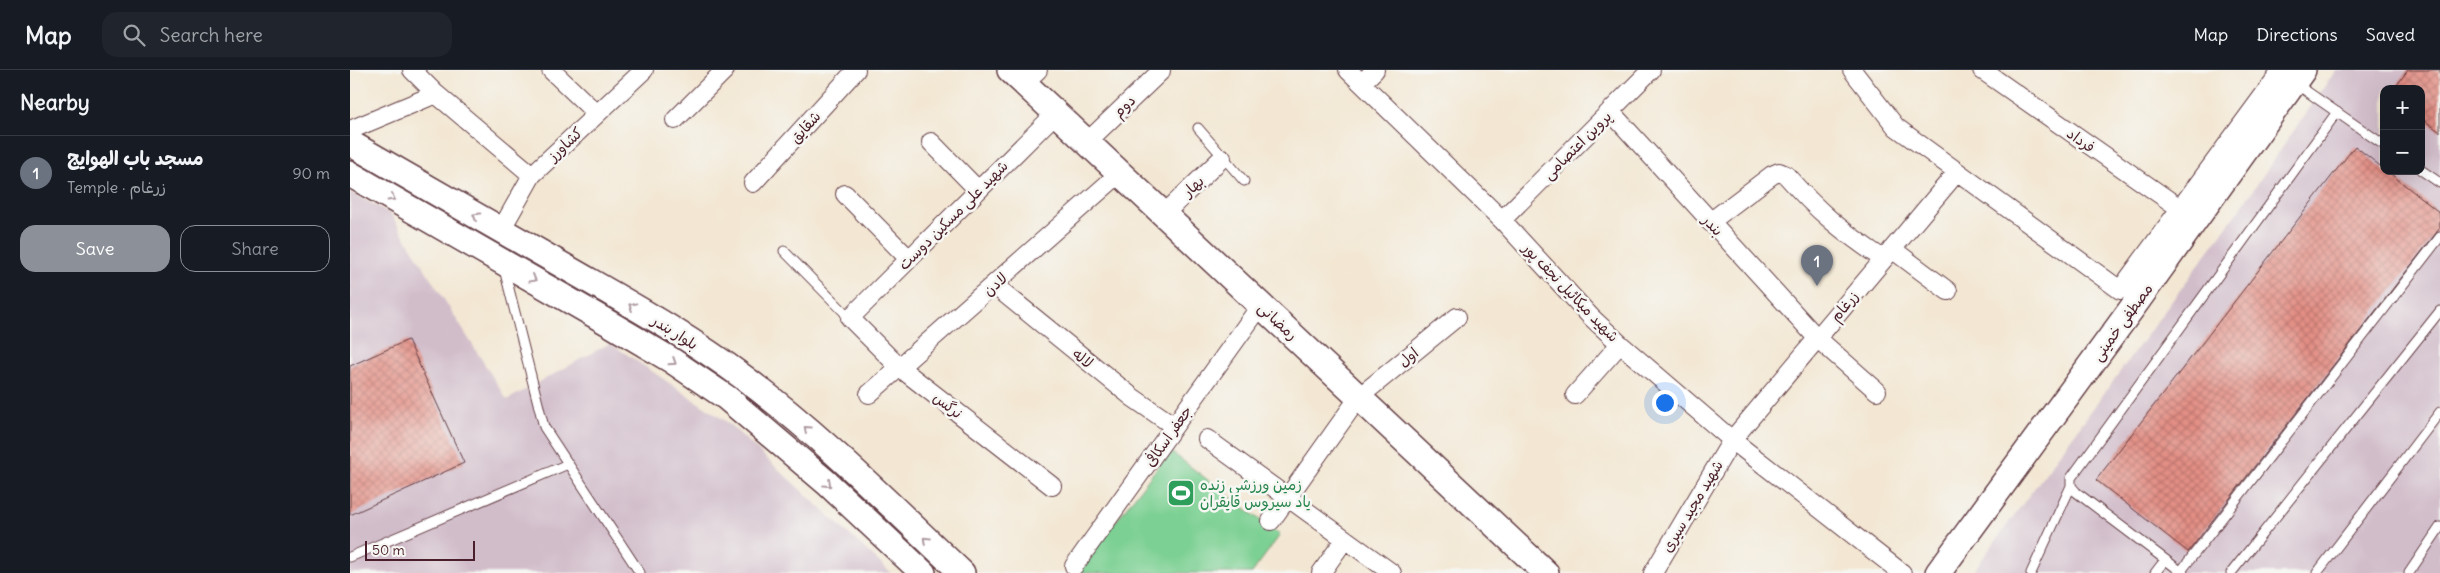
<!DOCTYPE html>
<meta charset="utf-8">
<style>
body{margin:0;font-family:Delius,"Playpen Sans Arabic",sans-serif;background:#20242c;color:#f1f3f6}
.controls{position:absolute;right:15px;top:15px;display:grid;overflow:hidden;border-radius:10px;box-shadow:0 5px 20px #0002}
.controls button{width:45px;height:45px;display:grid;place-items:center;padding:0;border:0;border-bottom:1px solid #363941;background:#171b24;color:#f1f3f6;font:25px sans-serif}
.scale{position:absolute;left:15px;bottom:12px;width:110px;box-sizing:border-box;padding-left:5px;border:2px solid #4a1f2b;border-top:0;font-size:14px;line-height:18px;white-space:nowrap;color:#4a1f2b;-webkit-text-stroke:4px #f6f6f2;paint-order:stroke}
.you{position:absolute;left:1314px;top:332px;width:18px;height:18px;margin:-12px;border:4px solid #fff;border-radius:50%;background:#1a73e8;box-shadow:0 0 0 8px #1a73e833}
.badge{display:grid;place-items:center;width:32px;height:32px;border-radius:50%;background:#8c9099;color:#fff;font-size:16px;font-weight:700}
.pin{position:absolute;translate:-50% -41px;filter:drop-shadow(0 1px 2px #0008)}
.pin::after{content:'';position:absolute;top:26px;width:18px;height:15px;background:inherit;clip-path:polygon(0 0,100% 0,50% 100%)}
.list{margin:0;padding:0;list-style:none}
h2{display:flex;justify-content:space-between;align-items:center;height:65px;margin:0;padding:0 20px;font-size:21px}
h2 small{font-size:16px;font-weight:400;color:#9ea1a6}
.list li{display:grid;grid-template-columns:32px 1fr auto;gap:15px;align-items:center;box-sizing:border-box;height:75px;padding:0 20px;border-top:1px solid #363941}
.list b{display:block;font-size:19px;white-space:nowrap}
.list p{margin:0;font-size:16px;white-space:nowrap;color:#9ea1a6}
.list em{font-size:16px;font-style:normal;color:#9ea1a6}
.actions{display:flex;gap:10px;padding:15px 20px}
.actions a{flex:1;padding:11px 0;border:1px solid #8c9099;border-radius:15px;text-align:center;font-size:18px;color:#8c9099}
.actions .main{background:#8c9099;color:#fff}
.icon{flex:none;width:28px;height:28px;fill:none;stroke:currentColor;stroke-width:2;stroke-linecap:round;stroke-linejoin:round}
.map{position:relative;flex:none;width:2090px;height:503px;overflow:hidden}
header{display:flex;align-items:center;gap:30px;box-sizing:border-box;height:70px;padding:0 25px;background:#171b24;border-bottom:1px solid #363941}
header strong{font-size:24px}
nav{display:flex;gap:28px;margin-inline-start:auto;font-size:18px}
.search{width:350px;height:45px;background:#20242c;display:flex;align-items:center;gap:12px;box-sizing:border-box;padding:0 18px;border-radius:15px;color:#9ea1a6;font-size:19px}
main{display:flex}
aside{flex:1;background:#171b24}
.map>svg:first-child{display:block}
.industrial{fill:#d1bdca;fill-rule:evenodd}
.garden{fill:#7cd093;stroke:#63785f}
.building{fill:url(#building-cross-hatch)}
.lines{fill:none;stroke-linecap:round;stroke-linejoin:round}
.lane-casing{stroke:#633d44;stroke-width:11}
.street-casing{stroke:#633d44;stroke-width:20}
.secondary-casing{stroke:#633d44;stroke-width:28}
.lane{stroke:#fff;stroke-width:9}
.street{stroke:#fff;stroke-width:18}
.secondary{stroke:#fff;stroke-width:25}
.oneway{stroke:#ae9aa0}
.labels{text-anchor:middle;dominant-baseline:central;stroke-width:5;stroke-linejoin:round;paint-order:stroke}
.street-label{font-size:15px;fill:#4a1f2b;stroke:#f6f6f2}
.leisure-label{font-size:15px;fill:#27864d;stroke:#f6f6f2;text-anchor:start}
</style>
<header>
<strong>Map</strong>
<div class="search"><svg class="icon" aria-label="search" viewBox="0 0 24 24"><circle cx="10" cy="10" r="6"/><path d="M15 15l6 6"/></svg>Search here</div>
<nav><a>Map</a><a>Directions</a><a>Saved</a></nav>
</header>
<main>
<aside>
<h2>Nearby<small></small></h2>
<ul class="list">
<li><span class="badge" style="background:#6b7280">1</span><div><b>مسجد باب الهوایج</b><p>Temple · زرغام</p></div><em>90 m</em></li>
</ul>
<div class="actions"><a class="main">Save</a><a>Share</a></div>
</aside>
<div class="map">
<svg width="2090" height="503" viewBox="0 0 2090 503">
<defs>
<pattern id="building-cross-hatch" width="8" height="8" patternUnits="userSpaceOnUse" patternTransform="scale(1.25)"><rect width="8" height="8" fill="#e38f85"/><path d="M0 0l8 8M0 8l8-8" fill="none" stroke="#ba746d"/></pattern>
</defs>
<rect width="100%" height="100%" fill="#f6f6f2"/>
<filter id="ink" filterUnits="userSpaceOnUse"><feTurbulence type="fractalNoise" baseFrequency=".02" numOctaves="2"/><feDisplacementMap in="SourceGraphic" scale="10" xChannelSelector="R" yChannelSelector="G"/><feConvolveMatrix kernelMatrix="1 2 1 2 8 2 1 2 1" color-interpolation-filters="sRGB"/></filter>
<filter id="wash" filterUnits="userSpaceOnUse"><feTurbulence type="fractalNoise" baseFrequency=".0096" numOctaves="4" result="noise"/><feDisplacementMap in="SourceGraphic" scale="20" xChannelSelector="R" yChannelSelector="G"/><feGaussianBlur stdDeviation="1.12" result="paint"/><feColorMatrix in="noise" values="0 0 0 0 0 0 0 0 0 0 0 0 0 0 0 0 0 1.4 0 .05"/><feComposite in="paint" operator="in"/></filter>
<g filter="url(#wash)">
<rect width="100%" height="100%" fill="#f3e7d3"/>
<path class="industrial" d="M1986,0H2090V503H1622L1891,137ZM2034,19H2071V101H2034Z
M0,122L40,143L157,330L260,273L377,352L541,503H0Z"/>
<path class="garden" d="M820,381L930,465L902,503H726Z"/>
<g id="blocks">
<path class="building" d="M2058,0H2090V62L2071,48V19H2044Z
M2005,76L2034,99V101H2037L2090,143V158L1838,482L1746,410Z
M58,270L114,393L0,445V296Z"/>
</g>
</g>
<g filter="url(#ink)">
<use href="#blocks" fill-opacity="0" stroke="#633d44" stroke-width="1"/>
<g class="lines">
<g class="lane-casing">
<path id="lane" d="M1952,18L2034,75
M848,58L894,111
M2071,100L2090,113
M434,181L500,248
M154,199L194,357L290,503
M0,487L218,394
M1831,501L2090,167
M1681,503L1721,416
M1805,503L1815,490
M1833,503L1726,422L1721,416V408L1987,42
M1881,503L2090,241
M1967,503L2090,342
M2059,503L2090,457"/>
</g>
<g class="street-casing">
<path id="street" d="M62,0L86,24L182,105
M201,0L247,44
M998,0L1152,150L1241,247L1270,274L1382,370L1552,503
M1502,0L1546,57L1770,220L1932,0
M1632,0L1831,139
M674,13L688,0
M1012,13L1025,0
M1260,41L1467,268L1527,321
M325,50L375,0
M0,60L86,24
M581,72L628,120
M737,72L811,1
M403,113L506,0
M495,124L559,189
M814,144L872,88
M1152,150L1301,0
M1360,152L1422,105L1429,102L1436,105C1468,142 1493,162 1533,189
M151,160L182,105L294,0
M1542,179L1598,221
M644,215L782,327L824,356
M519,324L770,103
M1225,325L1270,274
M857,369L1042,503
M702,416L549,297L500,248L706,43
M921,451L1009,327L1107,247
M724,496L911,235
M971,503L995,469
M1303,503L1382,370L1607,102"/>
</g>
<g class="secondary-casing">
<path id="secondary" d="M660,0L1196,503
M0,73C73,115 146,157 219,199C278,233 338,266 393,307C471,365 541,436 612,503
M0,104L262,255L321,290L377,328L477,413L573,503
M1588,503L1788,230L1953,0"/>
</g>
<use href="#lane" class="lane"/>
<use href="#street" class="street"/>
<use href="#secondary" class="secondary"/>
</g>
<defs><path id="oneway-chevron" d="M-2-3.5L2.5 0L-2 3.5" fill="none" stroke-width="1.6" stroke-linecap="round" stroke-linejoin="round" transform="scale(1.25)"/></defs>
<g class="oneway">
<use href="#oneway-chevron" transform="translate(42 128) rotate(30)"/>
<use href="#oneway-chevron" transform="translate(126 146) rotate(-150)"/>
<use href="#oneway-chevron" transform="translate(183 209) rotate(30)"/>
<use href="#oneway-chevron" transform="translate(282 236) rotate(-149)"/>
<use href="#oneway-chevron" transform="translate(323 292) rotate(33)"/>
<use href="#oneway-chevron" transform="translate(457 359) rotate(-138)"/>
<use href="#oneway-chevron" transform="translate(478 414) rotate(43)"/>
<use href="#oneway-chevron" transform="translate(576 470) rotate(-137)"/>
</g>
</g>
<defs>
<g id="stadium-square" transform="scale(1.4375)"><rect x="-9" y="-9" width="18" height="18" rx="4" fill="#2e9e5b" stroke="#f6f6f2"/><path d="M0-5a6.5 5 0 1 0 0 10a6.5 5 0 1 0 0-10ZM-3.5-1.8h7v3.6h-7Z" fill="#fff"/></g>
</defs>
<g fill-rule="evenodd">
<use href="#stadium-square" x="831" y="423"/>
</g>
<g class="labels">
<g class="street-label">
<text transform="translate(774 36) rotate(-44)">دوم</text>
<text transform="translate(455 57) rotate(-48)">شقایق</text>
<text transform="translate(1731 70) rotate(35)">فرداد</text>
<text transform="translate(215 74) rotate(-43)">کشاورز</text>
<text transform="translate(1227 75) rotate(-45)">پروین اعتصامی</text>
<text transform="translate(843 116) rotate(-43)">بهار</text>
<text transform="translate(603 145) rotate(-45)">شهید علی مسکین دوست</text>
<text transform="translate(1363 155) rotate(47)">بندر</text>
<text transform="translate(645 214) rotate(-41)">لادن</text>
<text transform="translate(1221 222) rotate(46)">شهید میکائیل نجف پور</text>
<text transform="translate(1494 236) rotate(-50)">زرغام</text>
<text transform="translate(928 251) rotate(43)">رمضانی</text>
<text transform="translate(1772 252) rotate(-54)">مصطفی خمینی</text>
<text transform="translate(325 262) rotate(32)">بلوار بندر</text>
<text transform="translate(1058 287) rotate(-39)">اول</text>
<text transform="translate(733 288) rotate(39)">لاله</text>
<text transform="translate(598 335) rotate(38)">نرگس</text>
<text transform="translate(818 366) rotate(-55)">جعفر اسکافی</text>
<text transform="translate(1342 436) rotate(-59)">شهید مجید سیری</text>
</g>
<g class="leisure-label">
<text x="850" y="414">زمین ورزشی زنده<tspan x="850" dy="17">یاد سیروس قایقران</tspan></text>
</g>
</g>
</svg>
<div class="controls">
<button>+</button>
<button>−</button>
</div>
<div class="scale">50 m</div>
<div class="you"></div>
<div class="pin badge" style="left:1467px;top:216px;background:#6b7280">1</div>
</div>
</main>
